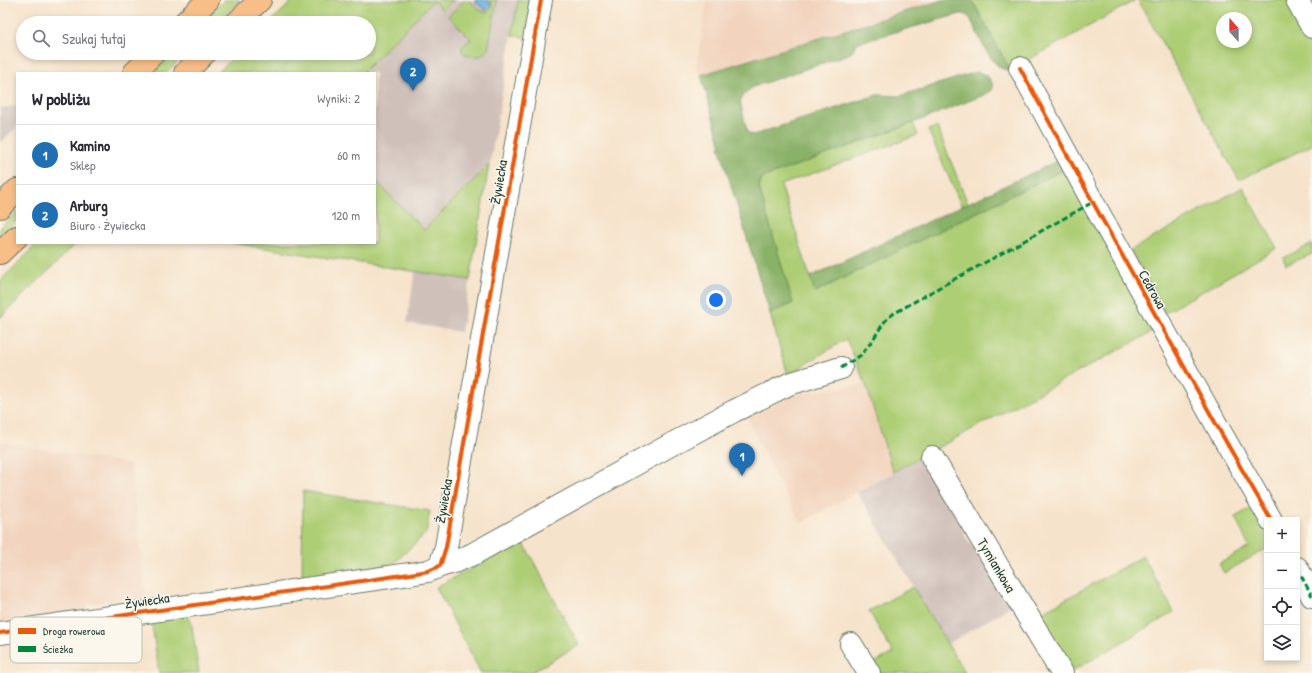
<!DOCTYPE html>
<html lang="pl">
<meta charset="utf-8">
<style>
body{margin:0;font-family:"Patrick Hand",sans-serif;background:#f7f7f7;color:#2b2b33}
.controls{position:absolute;right:12px;bottom:12px;display:grid;overflow:hidden;border-radius:0px;box-shadow:0 2px 6px #0003}
.controls button{width:36px;height:36px;display:grid;place-items:center;padding:0;border:0;border-bottom:1px solid #e1e1e2;background:#fff;color:#2b2b33;font:20px sans-serif}
.compass{position:absolute;left:1216px;top:12px;width:36px;height:36px;border-radius:50%;background:#fff;box-shadow:0 2px 6px #0003;rotate:339deg}
.you{position:absolute;left:716px;top:300px;width:14px;height:14px;margin:-10px;border:3px solid #fff;border-radius:50%;background:#1a73e8;box-shadow:0 0 0 6px #1a73e833}
.badge{display:grid;place-items:center;width:26px;height:26px;border-radius:50%;background:#1f6fb2;color:#fff;font-size:13px;font-weight:700}
.pin{position:absolute;translate:-50% -33px;filter:drop-shadow(0 1px 2px #0008)}
.pin::after{content:'';position:absolute;top:21px;width:14px;height:12px;background:inherit;clip-path:polygon(0 0,100% 0,50% 100%)}
.list{margin:0;padding:0;list-style:none}
h2{display:flex;justify-content:space-between;align-items:center;height:52px;margin:0;padding:0 16px;font-size:17px}
h2 small{font-size:13px;font-weight:400;color:#7c7c81}
.list li{display:grid;grid-template-columns:26px 1fr auto;gap:12px;align-items:center;box-sizing:border-box;height:60px;padding:0 16px;border-top:1px solid #e1e1e2}
.list b{display:block;font-size:15px;white-space:nowrap}
.list p{margin:0;font-size:13px;white-space:nowrap;color:#7c7c81}
.list em{font-size:13px;font-style:normal;color:#7c7c81}
.icon{flex:none;width:22px;height:22px;fill:none;stroke:currentColor;stroke-width:2;stroke-linecap:round;stroke-linejoin:round}
.map{position:relative;flex:none;width:1312px;height:673px;overflow:hidden}
.search{position:absolute;background:#fff;box-shadow:0 2px 6px #0003;left:16px;top:16px;width:360px;height:44px;display:flex;align-items:center;gap:10px;box-sizing:border-box;padding:0 14px;border-radius:22px;color:#7c7c81;font-size:15px}
.panel{position:absolute;background:#fff;box-shadow:0 2px 6px #0003;left:16px;top:72px;width:360px;height:172px;border-radius:0px}
.map>svg:first-child{display:block}
.built{fill:#f2d4be}
.industrial{fill:#cfc0ba}
.green{fill:#aece76;stroke:#668655;fill-rule:evenodd}
.forest{fill:#8ab167;stroke:#54774e}
.water{fill:#6eb2e4;stroke:#46788c}
.lines{fill:none;stroke-linecap:round;stroke-linejoin:round}
.minor-casing{stroke:#6a7769;stroke-width:24}
.major-casing{stroke:#6a7769;stroke-width:24}
.minor{stroke:#fff;stroke-width:22}
.major{stroke:#f7be88;stroke-width:22}
.quiet{stroke:#00873e;stroke-width:3;stroke-dasharray:6 3;stroke-linecap:butt}
.cycleway-casing{stroke:#fbf7ec;stroke-width:6}
.cycleway{stroke:#e8590c;stroke-width:4}
.labels{text-anchor:middle;dominant-baseline:central;stroke-width:3;stroke-linejoin:round;paint-order:stroke}
.street-label{font-size:14px;fill:#1f3d34;stroke:#fbf7ec}
.key{fill:#fbf7ec;stroke:#b9bfb5;stroke-width:1}
.key-label{font-size:11px;fill:#1f3d34}
</style>
<div class="map">
<svg width="1312" height="673" viewBox="0 0 1312 673">
<rect width="100%" height="100%" fill="#fbf7ec"/>
<filter id="ink" filterUnits="userSpaceOnUse"><feTurbulence type="fractalNoise" baseFrequency=".025" numOctaves="2"/><feDisplacementMap in="SourceGraphic" scale="8" xChannelSelector="R" yChannelSelector="G"/><feConvolveMatrix kernelMatrix="1 2 1 2 8 2 1 2 1" color-interpolation-filters="sRGB"/></filter>
<filter id="wash" filterUnits="userSpaceOnUse"><feTurbulence type="fractalNoise" baseFrequency=".012" numOctaves="4" result="noise"/><feDisplacementMap in="SourceGraphic" scale="16" xChannelSelector="R" yChannelSelector="G"/><feGaussianBlur stdDeviation="0.9" result="paint"/><feColorMatrix in="noise" values="0 0 0 0 0 0 0 0 0 0 0 0 0 0 0 0 0 1.4 0 .05"/><feComposite in="paint" operator="in"/></filter>
<g filter="url(#wash)">
<rect width="100%" height="100%" fill="#f6e3cb"/>
<path class="built" d="M707,0H942L701,75L696,68Z
M866,384L893,472L801,523L778,481L747,418L795,394Z
M0,442L130,464L146,597L87,604V611L0,625Z"/>
<path class="industrial" d="M322,0H518L461,332L407,323L415,272L232,243H375V73H249L369,53V23Z
M17,106V127L0,143V108Z
M921,458L963,527L964,534L970,544L975,548L1011,606L948,644L857,492Z"/>
<path class="green" d="M224,0H240L216,23H200Z
M294,0H453L443,10L433,1L362,73H217L238,53H369V23H269Z
M465,0C472,1 475,7 482,11C490,15 494,7 490,0H497L488,49C481,59 471,58 462,52V47L471,39L448,16Z
M518,0H531L526,38L512,35Z
M972,0H1136L1010,70Z
M1138,0H1289L1312,42V145L1239,180ZM1222,18H1246V42H1222Z
M170,53H186L166,73H150Z
M913,123L918,135L781,185L815,292L1065,169L1154,331L893,472L866,385L846,339L788,375L770,314L792,303L759,188L761,179L767,176Z
M937,127L968,204L962,207L928,130Z
M489,165L470,280L232,243H375V180L424,230Z
M1243,187L1277,248L1165,313L1131,250Z
M17,211V220L0,237V228Z
M38,243H77L0,318V281Z
M1312,244V254L1286,265L1283,258Z
M303,491L430,511L426,533L393,564L302,577Z
M1252,508L1267,528V548L1264,550L1224,573L1219,564L1249,547L1235,517Z
M523,542L579,645L530,673H481L436,587Z
M1143,556L1174,612L1071,672L1037,615Z
M913,587L965,673H878L872,664L893,653L869,611Z
M184,613L191,620L199,673H159L151,618Z"/>
<path class="forest" d="M942,0H972L1010,70C992,73 977,31 970,18L965,14H960L856,43L853,51L849,54L753,87L745,93L740,101L747,131L750,134L753,135L877,95L900,96L976,72C986,73 993,79 993,89L984,95L913,123L767,176L761,179L759,188L793,303L770,314L719,146H721L701,75Z
M1060,160L1065,169L815,292L810,277Z"/>
<path class="water" d="M475,0H488L491,5L489,8L486,10L475,2Z"/>
</g>
<g filter="url(#ink)">
<g class="lines">
<g class="minor-casing">
<path id="minor" d="M1297,0L1312,27
M1020,68L1096,208L1221,433L1271,520
M932,457L1062,673
M440,566L457,561L473,554L674,443L734,411L789,384L841,368
M1297,568L1312,596
M0,633L410,574L428,571L440,566L446,547L541,0
M851,644L869,673"/>
</g>
<g class="major-casing">
<path id="major" d="M184,23L208,0
M236,23L260,0
M134,73L154,53
M185,73L205,53
M0,207L17,190
M0,253L17,237"/>
</g>
<use href="#minor" class="minor"/>
<use href="#major" class="major"/>
<path class="quiet" d="M841,368L861,355L872,341L885,321L893,314L940,287L997,256L1093,202
M1297,568L1312,596"/>
<g class="cycleway-casing">
<path id="cycleway" d="M1020,68L1096,208L1221,433L1271,520
M0,633L410,574L428,571L440,566L446,547L541,0"/>
</g>
<use href="#cycleway" class="cycleway"/>
</g>
</g>
<g class="labels">
<g class="street-label">
<text transform="translate(498 182) rotate(-80)">Żywiecka</text>
<text transform="translate(1153 289) rotate(61)">Cedrowa</text>
<text transform="translate(443 501) rotate(-80)">Żywiecka</text>
<text transform="translate(997 565) rotate(59)">Tymiankowa</text>
<text transform="translate(147 600) rotate(-8)">Żywiecka</text>
</g>
</g>
<rect x="10" y="617" width="132" height="46" rx="6" class="key"/>
<rect x="18" y="628" width="18" height="6" fill="#e8590c"/>
<rect x="18" y="646" width="18" height="6" fill="#00873e"/>
<g class="key-label">
<text x="43" y="635">Droga rowerowa</text>
<text x="43" y="653">Ścieżka</text>
</g>
</svg>
<div class="controls">
<button>+</button>
<button>−</button>
<button><svg class="icon" aria-label="locate" viewBox="0 0 24 24"><circle cx="12" cy="12" r="6"/><path d="M12 2v4M12 18v4M2 12h4M18 12h4"/></svg></button>
<button><svg class="icon" aria-label="layers" viewBox="0 0 24 24"><path d="M12 4l9 5-9 5-9-5zM3 14l9 5 9-5"/></svg></button>
</div>
<svg class="compass" viewBox="-18 -18 36 36"><path d="M0-13l5 13h-10z" fill="#e53935"/><path d="M0 13l5-13h-10z" fill="#7c7c81"/></svg>
<div class="you"></div>
<div class="pin badge" style="left:742px;top:476px">1</div>
<div class="pin badge" style="left:413px;top:91px">2</div>
<div class="search"><svg class="icon" aria-label="search" viewBox="0 0 24 24"><circle cx="10" cy="10" r="6"/><path d="M15 15l6 6"/></svg>Szukaj tutaj</div>
<section class="panel">
<h2>W pobliżu<small>Wyniki: 2</small></h2>
<ul class="list">
<li><span class="badge">1</span><div><b>Kamino</b><p>Sklep</p></div><em>60 m</em></li>
<li><span class="badge">2</span><div><b>Arburg</b><p>Biuro · Żywiecka</p></div><em>120 m</em></li>
</ul>
</section>
</div>
